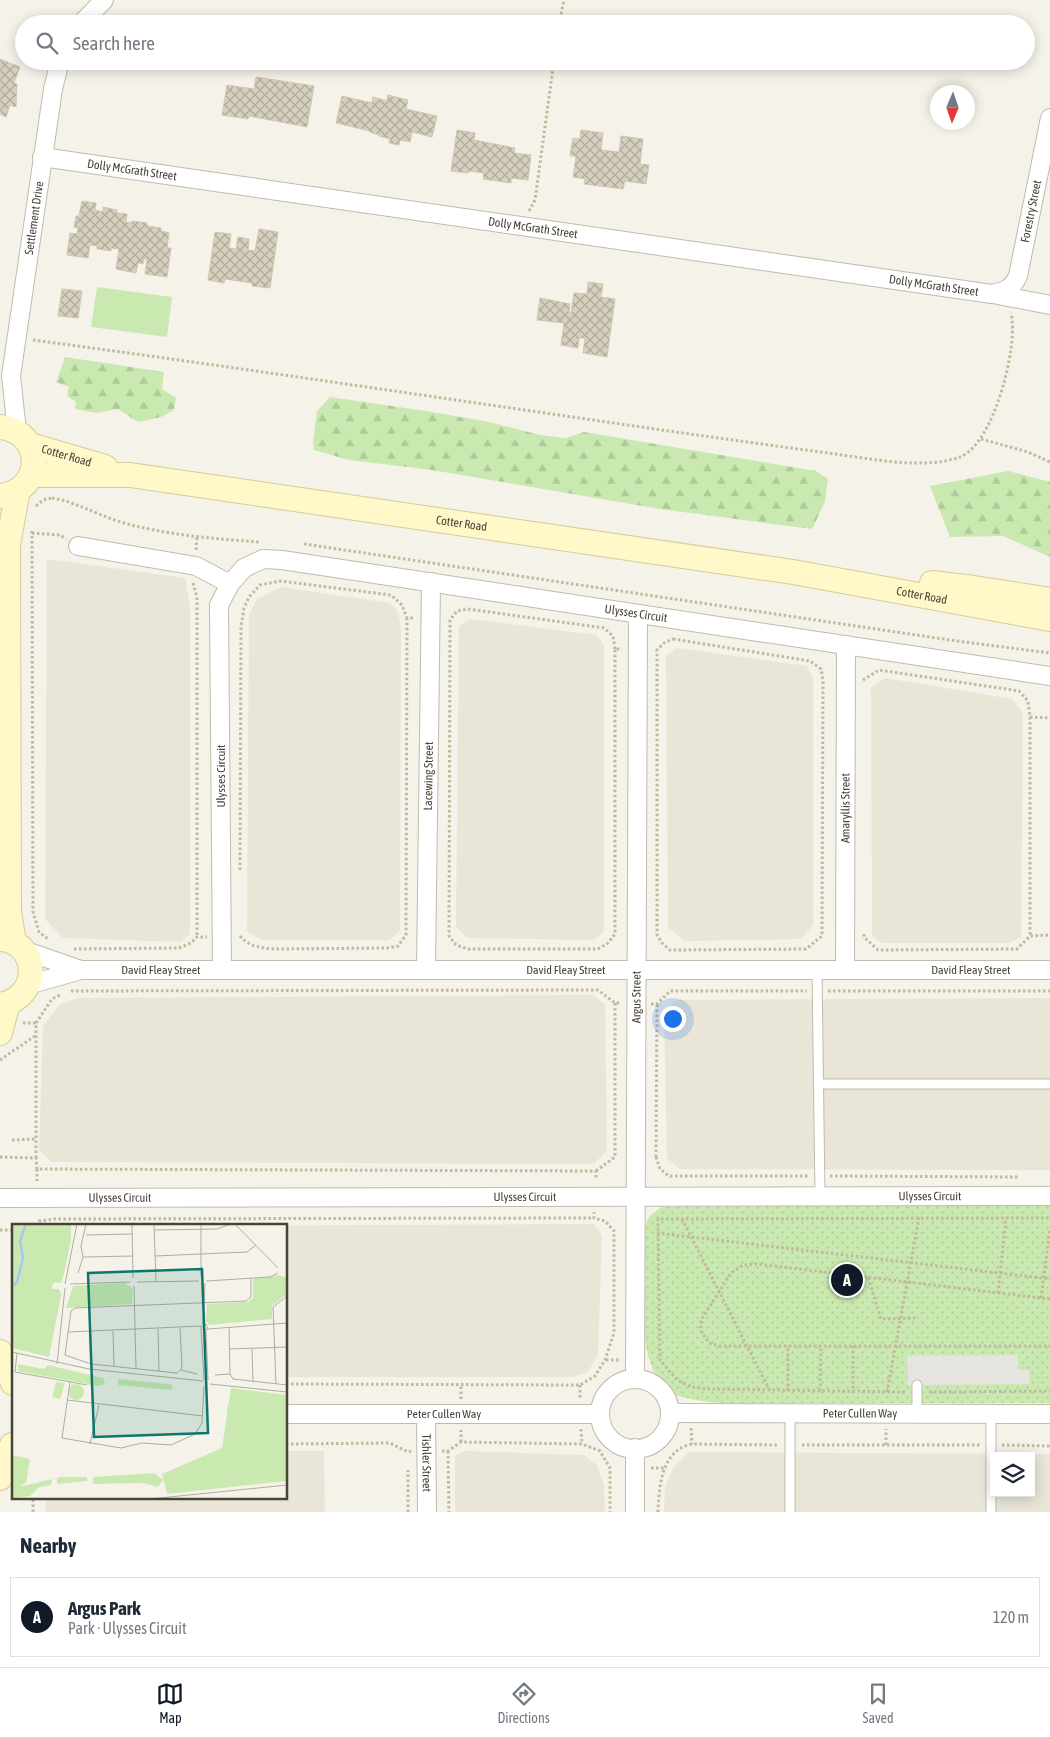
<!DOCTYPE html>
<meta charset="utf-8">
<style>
body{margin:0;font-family:"Asap Condensed",sans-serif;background:#f2f2f3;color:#1f2937}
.controls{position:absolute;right:15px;bottom:15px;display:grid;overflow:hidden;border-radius:0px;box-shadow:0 2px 12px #0003}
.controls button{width:45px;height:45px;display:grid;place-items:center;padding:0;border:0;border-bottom:1px solid #e0e1e3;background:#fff;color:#1f2937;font:25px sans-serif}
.compass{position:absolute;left:930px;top:85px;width:45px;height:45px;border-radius:50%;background:#fff;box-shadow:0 2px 12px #0003;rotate:182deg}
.you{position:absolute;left:672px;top:1018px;width:18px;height:18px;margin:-12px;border:4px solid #fff;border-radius:50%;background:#1a73e8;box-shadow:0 0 0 8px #1a73e833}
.badge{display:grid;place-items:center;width:32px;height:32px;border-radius:50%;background:#111827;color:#fff;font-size:16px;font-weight:700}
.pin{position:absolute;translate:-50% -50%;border:2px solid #fff;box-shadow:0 1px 5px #0006}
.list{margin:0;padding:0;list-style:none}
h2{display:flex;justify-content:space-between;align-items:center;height:65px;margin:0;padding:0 20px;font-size:21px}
h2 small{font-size:16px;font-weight:400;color:#747a83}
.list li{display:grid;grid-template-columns:32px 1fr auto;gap:15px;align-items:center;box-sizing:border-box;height:80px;margin:0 10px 10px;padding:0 10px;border:1px solid #e0e1e3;border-radius:0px}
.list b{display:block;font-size:19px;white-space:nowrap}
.list p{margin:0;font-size:16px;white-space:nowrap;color:#747a83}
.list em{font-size:16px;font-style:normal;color:#747a83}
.icon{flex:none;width:28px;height:28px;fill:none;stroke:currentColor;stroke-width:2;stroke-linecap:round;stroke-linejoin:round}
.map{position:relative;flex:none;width:1050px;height:1512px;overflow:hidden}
.search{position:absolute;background:#fff;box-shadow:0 2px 12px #0003;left:15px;right:15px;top:15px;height:55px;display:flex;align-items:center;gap:12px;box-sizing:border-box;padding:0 18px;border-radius:28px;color:#747a83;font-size:19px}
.sheet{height:155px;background:#fff}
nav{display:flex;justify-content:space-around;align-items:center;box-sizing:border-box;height:70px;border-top:1px solid #e0e1e3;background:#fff;font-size:14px;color:#747a83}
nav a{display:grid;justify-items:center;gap:2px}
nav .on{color:#111827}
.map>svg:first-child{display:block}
.residential{fill:#e9e5d7;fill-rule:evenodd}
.grass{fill:url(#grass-dots)}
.forest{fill:url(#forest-firs)}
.pitch{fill:#cae9b1}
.parking{fill:#e6e4e0}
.building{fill:url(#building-cross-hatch);stroke:#d1c8b1}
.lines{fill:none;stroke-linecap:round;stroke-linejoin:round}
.lane-casing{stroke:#c0bbab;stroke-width:11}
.street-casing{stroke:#c0bbab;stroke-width:20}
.secondary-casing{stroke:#d5cc98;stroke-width:26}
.path{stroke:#c2b99c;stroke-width:3;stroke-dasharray:2.5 2.5;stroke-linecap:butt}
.lane{stroke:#fff;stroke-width:9}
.street{stroke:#fff;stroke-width:18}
.secondary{stroke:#fff8c8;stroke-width:24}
.labels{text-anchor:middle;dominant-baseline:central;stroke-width:4;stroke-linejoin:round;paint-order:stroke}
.street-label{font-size:12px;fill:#484337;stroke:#fff}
.inset-river{fill:none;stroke:#a4c9f2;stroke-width:2.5}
.inset-road{fill:none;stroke:#b0aca2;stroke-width:1}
.view{fill:#0f766e;fill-opacity:0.15;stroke:#0f766e;stroke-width:2.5}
.inset-edge{fill:none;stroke:#484337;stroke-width:2.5}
</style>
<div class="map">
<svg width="1050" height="1512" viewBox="0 0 1050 1512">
<defs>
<pattern id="grass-dots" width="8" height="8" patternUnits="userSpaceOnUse" patternTransform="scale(1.25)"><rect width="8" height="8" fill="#cae9b1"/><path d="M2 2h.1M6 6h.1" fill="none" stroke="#afc999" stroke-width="1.8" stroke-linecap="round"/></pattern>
<pattern id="forest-firs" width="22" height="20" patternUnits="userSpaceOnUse" patternTransform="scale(1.25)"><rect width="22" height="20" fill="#cae9b1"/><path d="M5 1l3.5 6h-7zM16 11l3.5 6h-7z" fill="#afc999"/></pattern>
<pattern id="building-cross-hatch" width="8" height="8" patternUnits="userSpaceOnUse" patternTransform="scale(1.25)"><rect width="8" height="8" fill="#d6cfbe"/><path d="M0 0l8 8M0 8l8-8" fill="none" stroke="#b0aa9b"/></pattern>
</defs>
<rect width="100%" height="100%" fill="#f5f2e9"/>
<path class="residential" d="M47,559L185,578L190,604V934L181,942L63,938L45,919Z
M282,587L389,603L398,611L401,628L400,931L389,940H262L247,931L249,614L258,598Z
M471,619L596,635L604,644V931L594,940L467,938L456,926L459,626Z
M677,648L807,666L813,679V925L801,939L684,941L668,927L666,656Z
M885,678L1012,699L1023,713L1021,937L1009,943H882L872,936L871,687Z
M593,995L605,1004L607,1150L594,1164L51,1162L39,1150L43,1026L59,1005L77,998Z
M1050,998V1170L680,1169L667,1158L664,1011L676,1000Z
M594,1224L602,1236L598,1354L588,1372L573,1377H286V1226H173Z
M286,1451H324L325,1512H45L46,1498H286Z
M464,1451L584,1455L597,1465L604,1485L605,1512H455V1456Z
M689,1452L1050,1454V1512H664L665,1487L673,1468ZM994,1456H1031V1493H994Z"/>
<path class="grass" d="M1050,1204V1403H718C705,1401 689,1400 676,1395C654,1386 646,1354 644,1332L645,1227C647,1217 653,1213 662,1207Z"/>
<path class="forest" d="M65,357L164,372L162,389L176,398L174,410L161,417L138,422L118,409L96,413L75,409L76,402L67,396L69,387L56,382Z
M330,397L426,411L489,422L540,435L566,438L584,432L816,471L828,479L825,502L812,529L660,509L432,470L349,460L314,450L313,441L317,411Z
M1008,471L1050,482V557L1003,536L950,537L930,486Z"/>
<path class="pitch" d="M97,287L172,297L167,337L91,327Z"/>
<path class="parking" d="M1018,1355V1370H1029V1384L908,1385L907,1356Z"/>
<path class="building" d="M0,59L20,67L14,83L17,84L16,107L10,105L6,117L0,114Z
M147,61H209L208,68L169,62L168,66L147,63Z
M256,77L314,86L307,127L249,116L248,119L222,115L227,85L254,89Z
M388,95L408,100L406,109L437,116L432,137L412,132L410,142L400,140L399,145L389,143L390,139L379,136V135L370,132V131L336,123L342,96L372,103L373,97L387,101Z
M457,130L475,133L474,140L515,148L514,153L531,155L528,180L511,178V183L483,179L484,173L469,171L468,173L451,171Z
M581,130L603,133L601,150L619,152L621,136L643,139L640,164L649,165L646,184L625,181L623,189L584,184L585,179L573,177L576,156H570L573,138L580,139Z
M82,201L96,203L95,210L103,212V207L117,210V213L127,214L126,222L132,223V221L147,223V226L161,228V231L169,233L167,248H171L167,277L145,274L147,259H144L143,264L138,263L136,273L116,269L119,249L111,248V251L97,249V246L90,245L88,258L67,255L70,233L77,234L78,228L74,227L76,216H79Z
M259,229L278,232L270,288L252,286V283L225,279L224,283L208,280L215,232L231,234L229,248L236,249L238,237L249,239L248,250L255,251Z
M588,282L603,284L601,297L615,299L607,357L583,353L585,338H579L578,348L561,345L564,323L537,320L540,298L570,304L569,312L571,313L574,293L587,294Z
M62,289L82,291L78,318L58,316Z"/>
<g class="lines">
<g class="lane-casing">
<path id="lane" d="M817,970L820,1197
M818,1084H1050
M790,1413V1512
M917,1414V1385
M991,1414V1512"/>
</g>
<g class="street-casing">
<g id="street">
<path d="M81,24L104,0"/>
<path id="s1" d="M42,157L992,294C1005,291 1012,289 1018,276L1050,118"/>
<path d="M993,294L1050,305"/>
<path id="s2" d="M17,431L11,376L53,89L60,61"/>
<path d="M78,546L196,566L230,584"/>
<path d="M23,950L81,970"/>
<path id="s3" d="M222,970L219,605L230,584L244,568L263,559L282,560L1050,676"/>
<path id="s4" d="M426,970L431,582"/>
<path id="s5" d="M845,970L846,645"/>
<path id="s6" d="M28,985L81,970H1050"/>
<path id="s7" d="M0,1198L1050,1196"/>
<path id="s8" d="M635,1379L638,614"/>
<circle cx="635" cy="1414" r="35"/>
<path id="s9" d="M670,1413L1050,1414"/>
<path id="s10" d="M286,1414H600"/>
<path id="s11" d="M426,1414L427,1512"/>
<path d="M635,1448V1512"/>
</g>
</g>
<g class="secondary-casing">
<g id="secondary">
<path d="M0,427C45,432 45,491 0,496"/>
<path id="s12" d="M30,445L105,467"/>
<path id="s13" d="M31,475H130L793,572L1050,619"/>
<path d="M932,583L974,588L1050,600"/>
<path d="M0,939C39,941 43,997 0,1005"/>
<path d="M14,943L9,912L8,545L18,490"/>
<path d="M0,1033L8,1003"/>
<path d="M0,1352L13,1383"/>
<path d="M0,1478L12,1445"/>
</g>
</g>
<path class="path" d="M559,24L564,0
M529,211L535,200L554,61
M33,340C257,370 480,404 704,436C747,442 791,448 835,454C872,459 925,470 960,457C994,444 1019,345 1011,313
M981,439L1028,452L1050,462
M52,498C77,502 99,516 124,523C167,535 215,539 260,542
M36,506L43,500L52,498
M32,531L33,912L39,932L48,939
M32,533L60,535L66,539
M304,544L957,641L1050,653
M196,550L197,536
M193,583L197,597V937
M673,639L810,661L821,669L823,681L822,936L806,949L670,950L662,943L657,935V650L664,643Z
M615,649L613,636L604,628L468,609L457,611L450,620L449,936L456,945L468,949H598L608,943L615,934V649H622
M863,680L879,670L1019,691L1028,701L1030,717L1050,718
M1030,717V936
M240,870L241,627L244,608L249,597L260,585L280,581L391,595L402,605L407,618H414
M864,934V937L878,950L1017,949L1030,936L1050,935
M240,936C249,947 262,948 276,949L388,948L398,946L406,935L407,618
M74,949L179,948L191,943L197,937H207
M71,991L598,990L615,1003H620
M828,991H1050
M651,1004H657L670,991H807
M23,1023H36
M0,1060L35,1036
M12,1140L36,1139
M0,1157L36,1158L37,1169L596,1171V1180
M656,1157L657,1004
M656,1157L660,1169L670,1177
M36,1158V1023L52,999L60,995
M37,1169V1181
M596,1171L615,1157V1003
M670,1176H809
M830,1176L1019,1177
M682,1219L770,1391
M37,1226L39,1221L54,1219L594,1218
M0,1230H14
M657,1233L1050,1279
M868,1278L881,1319L915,1318
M998,1293L1006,1218
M1041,1298L1050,1229
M1050,1299L757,1264L743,1265L731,1273L701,1320V1331L709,1343L720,1346H1050
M853,1346V1392
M606,1360H619
M286,1384L580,1385L595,1376L605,1360L614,1333V1231L605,1221L594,1218V1212
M580,1385V1398
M788,1391V1346
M820,1391L821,1346
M887,1392L919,1218
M905,1392L707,1389L692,1387L677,1380L660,1360L658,1219L1050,1218
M929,1392L1050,1391
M461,1399V1385
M691,1428L692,1444
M581,1429L582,1444
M461,1442V1430
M286,1444L390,1443L408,1452L411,1451
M802,1445H981
M886,1445V1429
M1002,1445L1050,1446
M442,1451H448L461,1442L582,1444L600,1451L610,1468V1512
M448,1451L449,1512
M651,1468H664
M33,1512V1498
M408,1512V1470
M658,1512C659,1487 661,1450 692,1444L778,1445"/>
<use href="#lane" class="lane"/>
<use href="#street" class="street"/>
<use href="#secondary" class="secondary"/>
</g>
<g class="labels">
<g class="street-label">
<text stroke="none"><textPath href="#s1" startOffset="91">Dolly McGrath Street</textPath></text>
<text stroke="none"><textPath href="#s1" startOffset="1059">Forestry Street</textPath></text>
<text stroke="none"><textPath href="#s2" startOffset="215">Settlement Drive</textPath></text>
<text stroke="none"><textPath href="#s1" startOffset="496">Dolly McGrath Street</textPath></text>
<text stroke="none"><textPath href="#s1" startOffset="901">Dolly McGrath Street</textPath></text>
<text stroke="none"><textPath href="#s12" startOffset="38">Cotter Road</textPath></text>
<text stroke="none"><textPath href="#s13" startOffset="434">Cotter Road</textPath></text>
<text stroke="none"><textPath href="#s13" startOffset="900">Cotter Road</textPath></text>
<text stroke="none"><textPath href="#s3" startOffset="808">Ulysses Circuit</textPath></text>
<text transform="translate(221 776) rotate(-90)">Ulysses Circuit</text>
<text stroke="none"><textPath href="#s4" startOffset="194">Lacewing Street</textPath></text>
<text stroke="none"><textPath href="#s5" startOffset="162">Amaryllis Street</textPath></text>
<text stroke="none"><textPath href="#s6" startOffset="135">David Fleay Street</textPath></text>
<text stroke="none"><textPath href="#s6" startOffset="540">David Fleay Street</textPath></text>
<text stroke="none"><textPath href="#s6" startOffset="945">David Fleay Street</textPath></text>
<text stroke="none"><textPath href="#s8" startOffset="382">Argus Street</textPath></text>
<text stroke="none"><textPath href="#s7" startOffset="930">Ulysses Circuit</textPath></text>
<text stroke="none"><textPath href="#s7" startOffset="525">Ulysses Circuit</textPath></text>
<text stroke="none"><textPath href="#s7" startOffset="120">Ulysses Circuit</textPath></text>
<text stroke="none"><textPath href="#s9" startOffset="190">Peter Cullen Way</textPath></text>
<text stroke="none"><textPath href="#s10" startOffset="158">Peter Cullen Way</textPath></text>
<text stroke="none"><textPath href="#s11" startOffset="49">Tishler Street</textPath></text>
</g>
</g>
<g transform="translate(12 1224)">
<rect width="275" height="275" fill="#f5f2e9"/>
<path d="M0,0H59V16L52,50L49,59L39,58V65H47L49,71L37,133L0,124ZM267,51L275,54V70L260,82V95L197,101L194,97L195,80L236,78L241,74V55ZM113,59L121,65L120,80L54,84L61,62ZM219,164L275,171V257L155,270L150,250L210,224ZM0,231L18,235L14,259L0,265Z" fill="#cae9b1"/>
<path d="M0,0H16L15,21L22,0H51L55,11L46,24V55L39,62L43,68L39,78L32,73L23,74L17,62L19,46L12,63L0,76V18L4,14L0,13ZM6,140L32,145L36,141L91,154L93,160L85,162L6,147ZM106,155L156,160L160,161V166L106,161ZM44,158L53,159L48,175L40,173ZM56 168a8 8 0 1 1 16 0a8 8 0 1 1-16 0ZM242,168L269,172L265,185L240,173ZM232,180L241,182L240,186L232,206L221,214L217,206L215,182ZM270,189L275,192V204L258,211L251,197ZM275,209V241L230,246L228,239L240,237L253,217ZM200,230L219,249L227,248L229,253L167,259L164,257L178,240ZM275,244L274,247L233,250L234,248ZM142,249L151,256L146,263L131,259L81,260V253ZM49,253H74L76,257L45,260V254ZM40,255L39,261L27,263L18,272L0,274V259L11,262Z" fill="#cae9b1"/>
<path class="inset-river" d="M0,62L5,58L11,34L8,17L14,0"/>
<path class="inset-road" d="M74,0L69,22L71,33L121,32M120,0L121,54M142,0L144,57M189,0V52M223,0L266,44M142,6L205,5L219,0M74,11L120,10M143,32L235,28L244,21M66,49L71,33M194,57L258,53L266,49M125,58L187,57M53,60L65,0M58,60L118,58M122,62L124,145M191,100L193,59M217,103L218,150L221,155L275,161M168,104L170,144L165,149L79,140L53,131L59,87L63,84L234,77L239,73V54M146,105L147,147M196,105L275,99M101,107L102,142M191,107L196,105L194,100L189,103L192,156M194,107L196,156M56,108L189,102M78,108L79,139M217,125L275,123M240,125L241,158M0,128L77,145L191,157M5,129L3,148L75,161M45,140L53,64M169,146L185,150M203,151L218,150M58,158L50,214L109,224L130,219L159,221L183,210L190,199L192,162M198,160L275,168M264,160L261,83L275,72M55,176L191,192M78,220L87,181M138,275L275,261"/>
<path class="view" d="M190,45L196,209L82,213L76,49Z"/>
<rect width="275" height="275" class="inset-edge"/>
</g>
</svg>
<div class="controls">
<button><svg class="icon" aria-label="layers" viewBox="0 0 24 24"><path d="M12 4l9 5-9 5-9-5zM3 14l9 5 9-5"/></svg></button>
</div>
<svg class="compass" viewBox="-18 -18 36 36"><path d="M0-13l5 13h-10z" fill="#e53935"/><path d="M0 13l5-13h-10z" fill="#747a83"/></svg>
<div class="you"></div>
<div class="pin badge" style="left:847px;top:1280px">A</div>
<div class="search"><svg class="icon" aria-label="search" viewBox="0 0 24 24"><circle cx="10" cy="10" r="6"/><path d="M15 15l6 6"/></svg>Search here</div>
</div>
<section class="sheet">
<h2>Nearby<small></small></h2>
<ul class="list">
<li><span class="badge">A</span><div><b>Argus Park</b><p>Park · Ulysses Circuit</p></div><em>120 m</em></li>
</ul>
</section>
<nav>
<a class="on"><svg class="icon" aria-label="map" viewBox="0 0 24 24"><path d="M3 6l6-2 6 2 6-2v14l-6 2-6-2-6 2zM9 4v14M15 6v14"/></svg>Map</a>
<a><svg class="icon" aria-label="directions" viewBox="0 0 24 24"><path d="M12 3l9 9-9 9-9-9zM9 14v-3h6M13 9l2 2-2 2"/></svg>Directions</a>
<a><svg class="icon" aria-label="saved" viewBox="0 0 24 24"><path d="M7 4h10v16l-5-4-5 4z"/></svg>Saved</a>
</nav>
